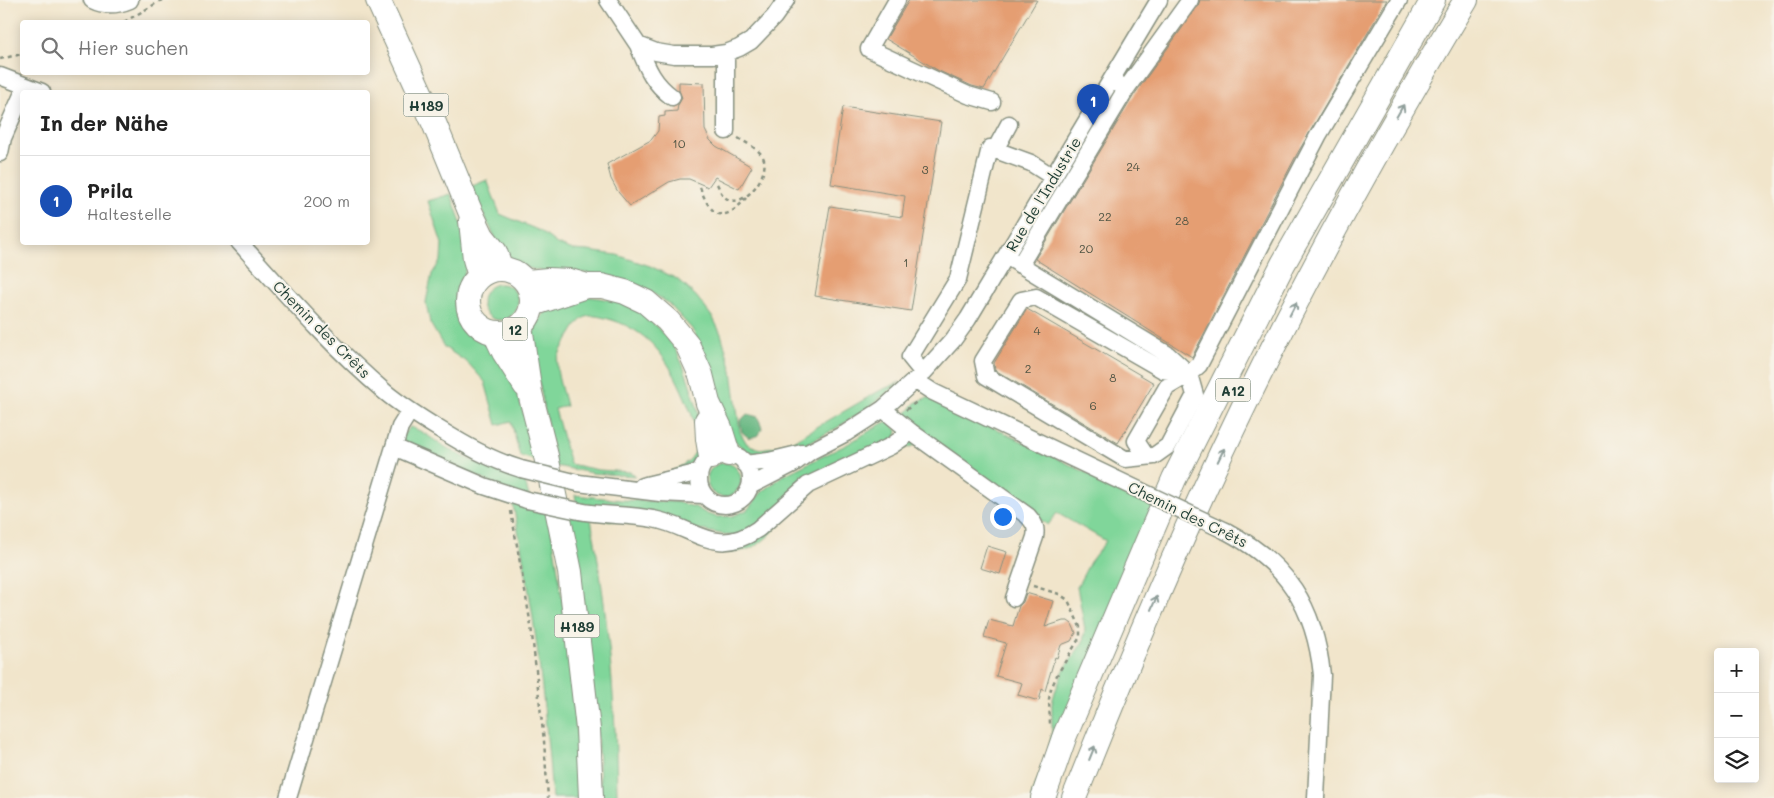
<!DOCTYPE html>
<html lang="de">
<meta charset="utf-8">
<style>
body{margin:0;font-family:Mali,sans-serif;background:#f6f6f6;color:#222}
.controls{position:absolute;right:15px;bottom:15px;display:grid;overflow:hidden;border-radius:5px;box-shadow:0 2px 12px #0003}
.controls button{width:45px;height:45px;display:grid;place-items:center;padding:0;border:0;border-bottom:1px solid #e0e0e0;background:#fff;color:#222;font:25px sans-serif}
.you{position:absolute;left:1002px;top:516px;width:18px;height:18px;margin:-12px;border:4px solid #fff;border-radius:50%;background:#1a73e8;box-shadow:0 0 0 8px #1a73e833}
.badge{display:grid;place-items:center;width:32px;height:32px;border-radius:50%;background:#1f6fb2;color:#fff;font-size:16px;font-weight:700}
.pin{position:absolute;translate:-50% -41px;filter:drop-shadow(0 1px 2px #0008)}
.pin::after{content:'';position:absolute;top:26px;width:18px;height:15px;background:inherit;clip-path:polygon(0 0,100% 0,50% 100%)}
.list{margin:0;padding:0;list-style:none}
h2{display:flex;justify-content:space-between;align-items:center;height:65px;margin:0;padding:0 20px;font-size:21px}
h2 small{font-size:16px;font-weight:400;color:#767676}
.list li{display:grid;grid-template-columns:32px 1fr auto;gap:15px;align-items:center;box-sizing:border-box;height:90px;padding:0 20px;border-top:1px solid #e0e0e0}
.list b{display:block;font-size:19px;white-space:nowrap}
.list p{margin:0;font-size:16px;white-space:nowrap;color:#767676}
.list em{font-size:16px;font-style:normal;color:#767676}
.icon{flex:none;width:28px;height:28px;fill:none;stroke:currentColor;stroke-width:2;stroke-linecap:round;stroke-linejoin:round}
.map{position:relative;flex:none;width:1774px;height:798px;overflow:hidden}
.search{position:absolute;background:#fff;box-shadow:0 2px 12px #0003;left:20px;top:20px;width:350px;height:55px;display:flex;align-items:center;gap:12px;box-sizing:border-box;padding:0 18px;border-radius:5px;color:#767676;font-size:19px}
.panel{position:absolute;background:#fff;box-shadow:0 2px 12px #0003;left:20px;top:90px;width:350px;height:155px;border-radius:5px}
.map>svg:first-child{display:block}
.green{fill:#80d69a;stroke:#508a67}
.forest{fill:#68b782;stroke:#447a5b}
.building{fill:#e59e72}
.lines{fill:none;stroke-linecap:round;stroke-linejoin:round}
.minor-casing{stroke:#889180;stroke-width:19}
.highway-casing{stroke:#889180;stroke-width:26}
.path{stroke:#889180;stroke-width:2.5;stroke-dasharray:4 4;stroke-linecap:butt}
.minor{stroke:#fff;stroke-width:16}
.highway{stroke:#fff;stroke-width:24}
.minor-bridge-casing{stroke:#889180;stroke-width:19;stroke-linecap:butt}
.minor-bridge{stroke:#fff;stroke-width:16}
.oneway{stroke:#8f9e9a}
.labels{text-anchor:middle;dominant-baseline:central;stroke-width:4;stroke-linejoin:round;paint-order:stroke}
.number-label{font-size:12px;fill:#505544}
.shield{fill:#f7f3e8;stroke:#60746a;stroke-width:1}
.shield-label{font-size:14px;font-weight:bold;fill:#1f3d34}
.street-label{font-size:15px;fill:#1f3d34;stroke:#f7f3e8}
</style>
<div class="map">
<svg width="1774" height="798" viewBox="0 0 1774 798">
<rect width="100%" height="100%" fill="#f7f3e8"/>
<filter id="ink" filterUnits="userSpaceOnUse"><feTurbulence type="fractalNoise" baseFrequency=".02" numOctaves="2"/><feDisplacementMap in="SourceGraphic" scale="10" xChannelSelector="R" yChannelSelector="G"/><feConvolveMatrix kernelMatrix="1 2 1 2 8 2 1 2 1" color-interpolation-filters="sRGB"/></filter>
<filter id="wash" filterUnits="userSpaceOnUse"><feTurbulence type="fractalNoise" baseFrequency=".0096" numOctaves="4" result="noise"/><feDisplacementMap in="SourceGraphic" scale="20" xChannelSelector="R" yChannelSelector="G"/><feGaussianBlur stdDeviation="1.12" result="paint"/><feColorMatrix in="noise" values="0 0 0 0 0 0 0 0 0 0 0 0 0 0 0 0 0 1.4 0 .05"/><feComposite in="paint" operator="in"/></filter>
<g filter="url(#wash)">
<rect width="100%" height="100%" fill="#f1e5cb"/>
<path class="green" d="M487,180L500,214L540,231L557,244L573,250L588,251L617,255L650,266L677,279L696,296L713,318L721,334L732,371L740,432L747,444L760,449L786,445L879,391L900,382L871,406L835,429L796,449L767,453L758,454L748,451L739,445L729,434L724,421L716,384L700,344L692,329L668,303L643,287L615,277L586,273L545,272L528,268L514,260L501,249L470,187Z
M451,194C458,215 468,238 467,260C465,282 452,294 460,316C466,335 487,341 498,357C519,385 527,427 536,460L520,456L511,421L497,425L485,382L468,363L444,347L430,323L426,302L432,274L441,260L442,244L428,201Z
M482 302a18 18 0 1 1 36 0a18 18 0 1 1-36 0Z
M583,296C602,298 622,301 638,311C652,321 665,334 675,349C685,365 707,429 701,447C697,460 687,467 675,473L674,470C684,465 695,458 697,446C699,432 693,418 688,405C672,366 654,333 612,320C589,313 583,313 571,334C566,342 559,352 557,361C556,376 563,392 566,406L555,409L570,464L598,470L630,472L636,476L592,473L556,466L531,343C539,306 551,308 583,296Z
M926,398H933L1159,508L1038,798H1031L1048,752L1052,733V703L1055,692L1064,670L1083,642L1085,629L1077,587L1090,562L1106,541L1057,513L1048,525L1037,518L903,418L915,403Z
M889,422L897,430L896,437L737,537L577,506L575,495L621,500L676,502L695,507L707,514L717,517L733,516L747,510L761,493L784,475L846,445L883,423Z
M410,427C424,431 434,441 447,448C472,462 498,472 525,482L529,496L511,492L404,443L402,436Z
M916,441L922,443C889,454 829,472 804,495C782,516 769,549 735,552C708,554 684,536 659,528C637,522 614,521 591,519C608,612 616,704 617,798H601C597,723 591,648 579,574C576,554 571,534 566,514C575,516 584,518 592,519C615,519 638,517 660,524C686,532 711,551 740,543C768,534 784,505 807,489C833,471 874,457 903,444Z
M707 480a17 17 0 1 1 34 0a17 17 0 1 1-34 0Z
M512,500L548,510C565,605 576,701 580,798H552C545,698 533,599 512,500Z"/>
<path class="forest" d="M747,414L758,417L762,428L759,435L749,438L742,432L740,421Z"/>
<g id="blocks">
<path class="building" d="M909,0H1037L984,89L972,86L939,71L886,39Z
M1200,0H1387L1297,154L1192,357L1035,259L1134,95L1198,6Z
M679,82L704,83L705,130L710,140L716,146L752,167L739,189L715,177L708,187L689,179H680L669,182L630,206L618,192L611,179L607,164L651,140L658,131L659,117L665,116V112L677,111L678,105L682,98L679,90Z
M843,107L941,122L911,311L815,296L830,206L902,217L905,196L831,184Z
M1027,309L1154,383L1118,443L995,370L994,363Z
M987,546L1007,552L1000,574L980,568Z
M1026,593L1053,601L1045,627L1063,621H1068L1072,624L1076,633L1071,641L1061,645L1057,658L1055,657L1045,691L1042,689L1039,701L1018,695L1022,683L996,676L1006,643L984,637L989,620L1013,626L1019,606L1023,602Z"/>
</g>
</g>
<g filter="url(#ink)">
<use href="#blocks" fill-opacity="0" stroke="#889180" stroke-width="1"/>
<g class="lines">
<g class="minor-casing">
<path id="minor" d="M92,0C104,6 118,5 130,0
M608,0L638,45L656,52L674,55H712L726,53L739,48L751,41L774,17L786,0
M897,0L869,49L968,95L992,102
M638,45C647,67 652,82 672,97
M0,76L42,92
M1117,83L1126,89L1190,0
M726,131V53
M995,150L1009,124
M0,153L3,138L22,95
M239,242C286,294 332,347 385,392C402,406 421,418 439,429C465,445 491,460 521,469
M1006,256L1167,354L1189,374L1199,365L1318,136L1399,0
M1020,265L1126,89
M1036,297L1163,370L1189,374L1195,395L1168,446L1154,456L1125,459L986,376L983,361L1021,300Z
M923,373L910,357L958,279L990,148L1031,163L1053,177
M916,381L933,392L1139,490
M883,409L911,432L1028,516C1034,523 1037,527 1035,537L1014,598
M394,447L484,486L527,500
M699 479a26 26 0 1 1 52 0a26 26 0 1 1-52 0Z
M1146,456L1136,441L1167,387L1189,374
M745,464L769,461L802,453
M578,483L660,493L704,495
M642,486L700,472
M750,486L793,464L811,451L846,433L883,409L923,373L953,340L968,319L1159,0
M579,511C604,516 628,514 653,519C694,526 715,559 758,529L808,485L891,446L911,432
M1226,531C1287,563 1315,607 1322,675L1316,798
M288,798L400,427L410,411"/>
</g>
<g class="highway-casing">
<path id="highway" d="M378,0L434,123L470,211L482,236L495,252L501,269
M471,221L475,259L480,276
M468 301a32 32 0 1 1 64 0a32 32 0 1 1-64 0Z
M527,282L548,280L570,281L587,286H602L625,292L646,302L668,321L687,344L701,375L708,403L720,428L728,454
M533,304L586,286
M520,326L530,393L546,456L570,572L588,729L591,798
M495,333L504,352L525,385
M707,420L708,439L711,457
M1043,798L1065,735L1174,479L1283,264L1433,0
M1074,798C1114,697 1156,596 1201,497C1279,326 1369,161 1466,0"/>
</g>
<path class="path" d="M124,22L162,0
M0,59L22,54
M717,184C719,187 720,192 723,195C739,216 772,175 763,157C759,149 746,143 738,138
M700,187C711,218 724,224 746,198
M906,410L919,400
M511,511L531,626L544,741L548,798
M1033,586L1059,594L1068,600L1080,627V637L1057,675L1051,689L1049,699L1050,724"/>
<use href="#minor" class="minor"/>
<use href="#highway" class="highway"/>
<g class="minor-bridge-casing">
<path id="minor-bridge" d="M521,469L578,483
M1139,490L1226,531
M527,500L579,511"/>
</g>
<use href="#minor-bridge" class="minor-bridge"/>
</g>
<defs><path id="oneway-shaft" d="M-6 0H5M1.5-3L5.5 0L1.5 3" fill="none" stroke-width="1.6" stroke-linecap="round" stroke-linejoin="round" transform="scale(1.25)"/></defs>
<g class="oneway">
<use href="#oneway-shaft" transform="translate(1400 111) rotate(-60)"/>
<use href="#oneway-shaft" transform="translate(1293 309) rotate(-63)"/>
<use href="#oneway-shaft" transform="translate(1221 455) rotate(-64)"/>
<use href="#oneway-shaft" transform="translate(1154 603) rotate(-66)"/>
<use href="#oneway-shaft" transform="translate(1092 753) rotate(-68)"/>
</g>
</g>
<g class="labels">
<g class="number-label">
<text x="679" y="143">10</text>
<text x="1133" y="166">24</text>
<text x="925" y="169">3</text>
<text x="1105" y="216">22</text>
<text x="1182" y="220">28</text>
<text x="1086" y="248">20</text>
<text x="906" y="262">1</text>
<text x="1037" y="330">4</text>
<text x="1028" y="368">2</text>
<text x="1113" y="377">8</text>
<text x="1093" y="405">6</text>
</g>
<g class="shield">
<rect x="403.5" y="93.5" width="45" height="23" rx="4"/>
<rect x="502.5" y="317.5" width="25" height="23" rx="4"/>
<rect x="1215.5" y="378.5" width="35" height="23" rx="4"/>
<rect x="554.5" y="614.5" width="45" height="23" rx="4"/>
</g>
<g class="shield-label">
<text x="426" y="105">H189</text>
<text x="515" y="329">12</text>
<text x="1233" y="390">A12</text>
<text x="577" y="626">H189</text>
</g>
<g class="street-label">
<text transform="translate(1043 194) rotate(-59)">Rue de l'Industrie</text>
<text transform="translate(322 329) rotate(45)">Chemin des Crêts</text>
<text transform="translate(1188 514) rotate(26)">Chemin des Crêts</text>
</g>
</g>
</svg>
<div class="controls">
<button>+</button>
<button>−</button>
<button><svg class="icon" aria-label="layers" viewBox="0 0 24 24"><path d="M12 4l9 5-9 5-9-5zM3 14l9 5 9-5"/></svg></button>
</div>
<div class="you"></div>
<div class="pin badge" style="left:1093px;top:125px;background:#1a4fb4">1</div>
<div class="search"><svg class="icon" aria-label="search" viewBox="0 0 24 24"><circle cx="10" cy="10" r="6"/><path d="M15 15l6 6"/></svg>Hier suchen</div>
<section class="panel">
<h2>In der Nähe<small></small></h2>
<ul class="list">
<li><span class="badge" style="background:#1a4fb4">1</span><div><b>Prila</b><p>Haltestelle</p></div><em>200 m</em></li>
</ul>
</section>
</div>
